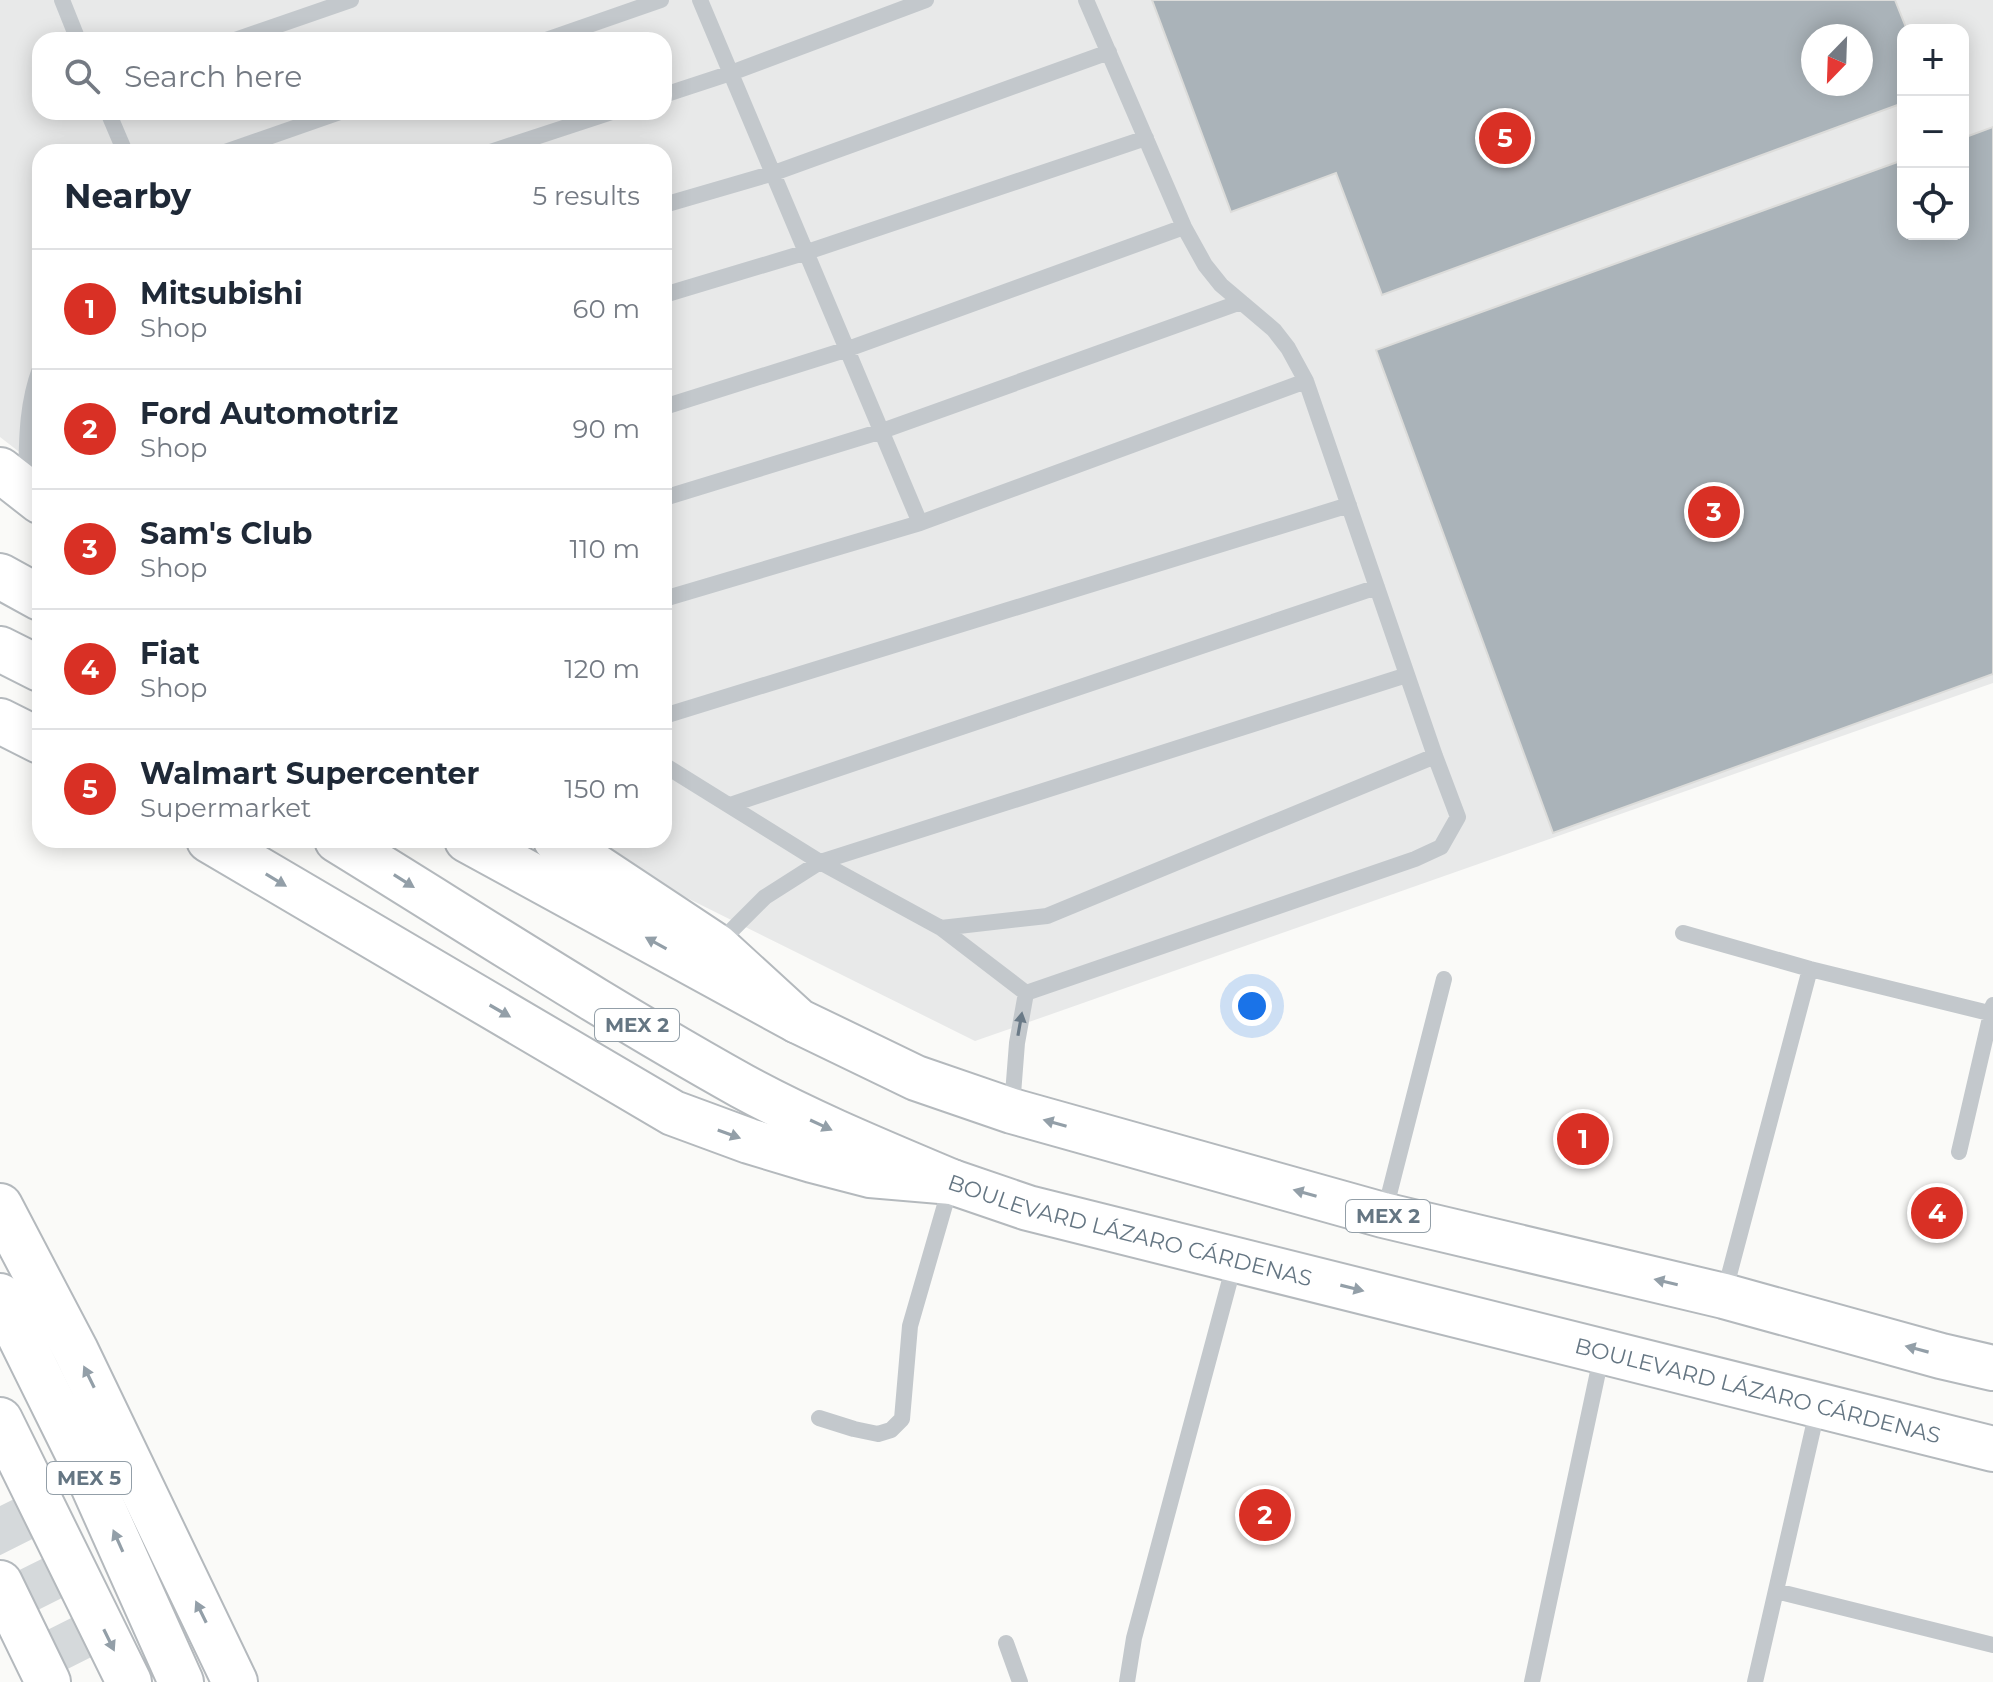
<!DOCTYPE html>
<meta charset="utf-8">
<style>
body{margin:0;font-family:Montserrat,sans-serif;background:#f6f6f7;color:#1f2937}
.controls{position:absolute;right:24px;top:24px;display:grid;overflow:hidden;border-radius:16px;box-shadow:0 4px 20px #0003}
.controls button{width:72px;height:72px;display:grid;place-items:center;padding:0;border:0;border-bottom:2px solid #e0e1e3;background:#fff;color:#1f2937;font:40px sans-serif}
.compass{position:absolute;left:1801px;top:24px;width:72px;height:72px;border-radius:50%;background:#fff;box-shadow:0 4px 20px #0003;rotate:203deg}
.you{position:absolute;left:1252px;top:1006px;width:28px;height:28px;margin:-20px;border:6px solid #fff;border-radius:50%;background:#1a73e8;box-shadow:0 0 0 12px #1a73e833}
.badge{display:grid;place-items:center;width:52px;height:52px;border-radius:50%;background:#d93025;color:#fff;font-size:26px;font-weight:700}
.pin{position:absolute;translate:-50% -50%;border:4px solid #fff;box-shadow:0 2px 8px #0006}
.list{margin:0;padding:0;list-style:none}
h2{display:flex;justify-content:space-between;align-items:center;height:104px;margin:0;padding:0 32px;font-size:34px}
h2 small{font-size:26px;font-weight:400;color:#747a83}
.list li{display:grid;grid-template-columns:52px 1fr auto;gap:24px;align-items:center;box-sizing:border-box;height:120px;padding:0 32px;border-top:2px solid #e0e1e3}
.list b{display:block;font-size:30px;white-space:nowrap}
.list p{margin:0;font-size:26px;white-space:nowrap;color:#747a83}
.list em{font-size:26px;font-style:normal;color:#747a83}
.icon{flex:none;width:44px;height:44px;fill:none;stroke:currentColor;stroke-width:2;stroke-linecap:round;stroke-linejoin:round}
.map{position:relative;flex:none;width:1993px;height:1682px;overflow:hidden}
.search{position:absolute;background:#fff;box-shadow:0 4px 20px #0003;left:32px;top:32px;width:640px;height:88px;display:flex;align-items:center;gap:20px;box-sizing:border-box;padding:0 28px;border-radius:24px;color:#747a83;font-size:30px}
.panel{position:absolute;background:#fff;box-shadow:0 4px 20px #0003;left:32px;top:144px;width:640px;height:704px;border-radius:24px}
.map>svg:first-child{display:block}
.built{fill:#e8e9e9;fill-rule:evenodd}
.building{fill:#aab3b9;stroke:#dcdcda;stroke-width:2;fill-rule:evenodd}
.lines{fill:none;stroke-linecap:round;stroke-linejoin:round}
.motorway-tunnel{stroke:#d5d9db;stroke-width:44;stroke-dasharray:44 22;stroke-linecap:butt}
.trunk-casing{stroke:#b4b9bd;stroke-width:48}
.motorway-casing{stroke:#b4b9bd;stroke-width:48}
.service{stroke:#c3c8cc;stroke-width:16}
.trunk{stroke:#fff;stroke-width:44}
.motorway{stroke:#fff;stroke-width:44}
.oneway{fill:#939fa8}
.oneway2{fill:#6a7a87}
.labels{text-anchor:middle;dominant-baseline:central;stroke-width:8;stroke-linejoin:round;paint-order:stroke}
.shield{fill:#fff;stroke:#939fa8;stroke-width:2}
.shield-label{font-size:20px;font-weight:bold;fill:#657683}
.street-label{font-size:22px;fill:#657683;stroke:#fff}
</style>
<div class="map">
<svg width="1993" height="1682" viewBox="0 0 1993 1682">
<rect width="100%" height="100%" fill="#fafaf8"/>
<path class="built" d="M0,0H1993V683L975,1041L673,891L593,840H664V152H40V468L0,437ZM1903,30H1963V234H1903ZM1813,36H1861V84H1813ZM40,40H664V112H40Z"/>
<path class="building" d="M1152,0H1895L1907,30H1903V103L1382,295L1336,173L1231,212ZM1813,36H1861V84H1813Z
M1993,127V674L1553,833L1376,350L1903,160V234H1963V138Z"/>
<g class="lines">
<path class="motorway-tunnel" d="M0,1506L88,1682"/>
<g class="trunk-casing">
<g id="trunk">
<path d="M0,470L40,501"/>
<path d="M0,721L40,741"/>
<path id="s1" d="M209,840L673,1113L749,1141L812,1160L870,1175L952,1182L1028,1208L1993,1449"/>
<path d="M556,840L716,946L798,1021L916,1078L1012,1111L1383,1215L1724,1296L1941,1356L1993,1368"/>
<path d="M0,1206L76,1351L235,1682"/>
</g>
</g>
<g class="motorway-casing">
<path id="motorway" d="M0,576L40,598
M0,649L40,669
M337,840C472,923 604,1009 742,1086C810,1123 881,1152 952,1182
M467,840L798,1021
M0,1296L86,1470L181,1682
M0,1420L129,1682
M0,1583L48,1682"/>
</g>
<path class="service" d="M62,0L78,40
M700,0L920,523
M1086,0L1184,227L1205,265L1221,285L1274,330L1288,348L1306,381
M235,40L351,0
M546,40L661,0
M664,95L731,73L926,0
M108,112L125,152
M225,152L340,112
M490,152L612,112
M664,205L774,173L1109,52
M664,295L807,252L1146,138
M664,407L848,349L1184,227
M26,482C27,443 26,406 40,369
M664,498L882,431L1241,302
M664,599L920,523L1306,381L1435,756L1458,817L1441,847L1415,859L1026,993
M664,716L1349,505
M664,765L820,862L941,928
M730,805L1377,587
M1683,933L1810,969L1993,1014
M717,945L765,897L820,862L1407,675
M1026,993L941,928L1047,916L1435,756
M1012,1107L1017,1043L1026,993
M1959,1152L1993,1005
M1384,1214L1444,979
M1724,1294L1810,969
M819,1418L854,1429L878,1434L891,1430L902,1419L910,1326L951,1184
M1776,1591L1993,1645
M1006,1643L1020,1682
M1127,1682L1134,1638L1235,1261
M1532,1682L1602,1353
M1755,1682L1818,1407"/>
<use href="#trunk" class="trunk"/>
<use href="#motorway" class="motorway"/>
</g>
<defs><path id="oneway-solid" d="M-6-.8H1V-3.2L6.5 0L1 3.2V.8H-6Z" transform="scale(2)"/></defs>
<g class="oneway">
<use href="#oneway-solid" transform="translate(276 880) rotate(31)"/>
<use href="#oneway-solid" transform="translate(404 881) rotate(32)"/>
<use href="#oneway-solid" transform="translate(656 943) rotate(-151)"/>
<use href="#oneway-solid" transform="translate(500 1011) rotate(30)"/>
<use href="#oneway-solid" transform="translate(1055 1123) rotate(-164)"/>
<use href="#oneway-solid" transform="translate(821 1125) rotate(25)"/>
<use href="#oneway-solid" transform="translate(729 1134) rotate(20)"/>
<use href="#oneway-solid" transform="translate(1305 1193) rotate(-164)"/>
<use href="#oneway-solid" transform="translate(1666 1282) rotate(-167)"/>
<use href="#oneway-solid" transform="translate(1352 1288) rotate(14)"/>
<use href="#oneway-solid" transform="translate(1917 1349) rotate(-165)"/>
<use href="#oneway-solid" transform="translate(89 1377) rotate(-116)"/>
<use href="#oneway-solid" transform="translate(118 1541) rotate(-114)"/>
<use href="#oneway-solid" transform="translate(201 1612) rotate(-116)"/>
<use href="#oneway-solid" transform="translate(109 1640) rotate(64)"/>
</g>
<use class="oneway2" href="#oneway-solid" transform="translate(1020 1024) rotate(-80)"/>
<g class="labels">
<g class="shield">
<rect x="595" y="1009" width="84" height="32" rx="6"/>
<rect x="1346" y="1200" width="84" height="32" rx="6"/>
<rect x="47" y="1462" width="84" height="32" rx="6"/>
</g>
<g class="shield-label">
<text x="637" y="1025">MEX 2</text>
<text x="1388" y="1216">MEX 2</text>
<text x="89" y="1478">MEX 5</text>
</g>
<g class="street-label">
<text stroke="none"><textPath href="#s1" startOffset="1012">BOULEVARD LÁZARO CÁRDENAS</textPath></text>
<text stroke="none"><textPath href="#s1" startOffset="1660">BOULEVARD LÁZARO CÁRDENAS</textPath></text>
</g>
</g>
</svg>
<div class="controls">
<button>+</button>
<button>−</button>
<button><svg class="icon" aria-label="locate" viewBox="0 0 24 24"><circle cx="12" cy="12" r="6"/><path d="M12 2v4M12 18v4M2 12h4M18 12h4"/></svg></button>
</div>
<svg class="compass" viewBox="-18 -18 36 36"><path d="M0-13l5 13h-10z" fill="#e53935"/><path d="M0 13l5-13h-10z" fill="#747a83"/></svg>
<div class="you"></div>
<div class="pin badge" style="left:1583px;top:1139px">1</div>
<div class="pin badge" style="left:1265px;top:1515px">2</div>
<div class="pin badge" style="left:1714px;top:512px">3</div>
<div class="pin badge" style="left:1937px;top:1213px">4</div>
<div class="pin badge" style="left:1505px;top:138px">5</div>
<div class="search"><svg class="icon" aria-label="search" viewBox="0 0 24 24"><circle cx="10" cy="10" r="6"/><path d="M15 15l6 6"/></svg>Search here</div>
<section class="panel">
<h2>Nearby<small>5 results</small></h2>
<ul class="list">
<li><span class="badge">1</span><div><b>Mitsubishi</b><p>Shop</p></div><em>60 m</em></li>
<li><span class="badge">2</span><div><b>Ford Automotriz</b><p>Shop</p></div><em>90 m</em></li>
<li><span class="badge">3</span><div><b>Sam's Club</b><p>Shop</p></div><em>110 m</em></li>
<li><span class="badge">4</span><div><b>Fiat</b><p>Shop</p></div><em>120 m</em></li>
<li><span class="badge">5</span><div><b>Walmart Supercenter</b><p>Supermarket</p></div><em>150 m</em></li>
</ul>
</section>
</div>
